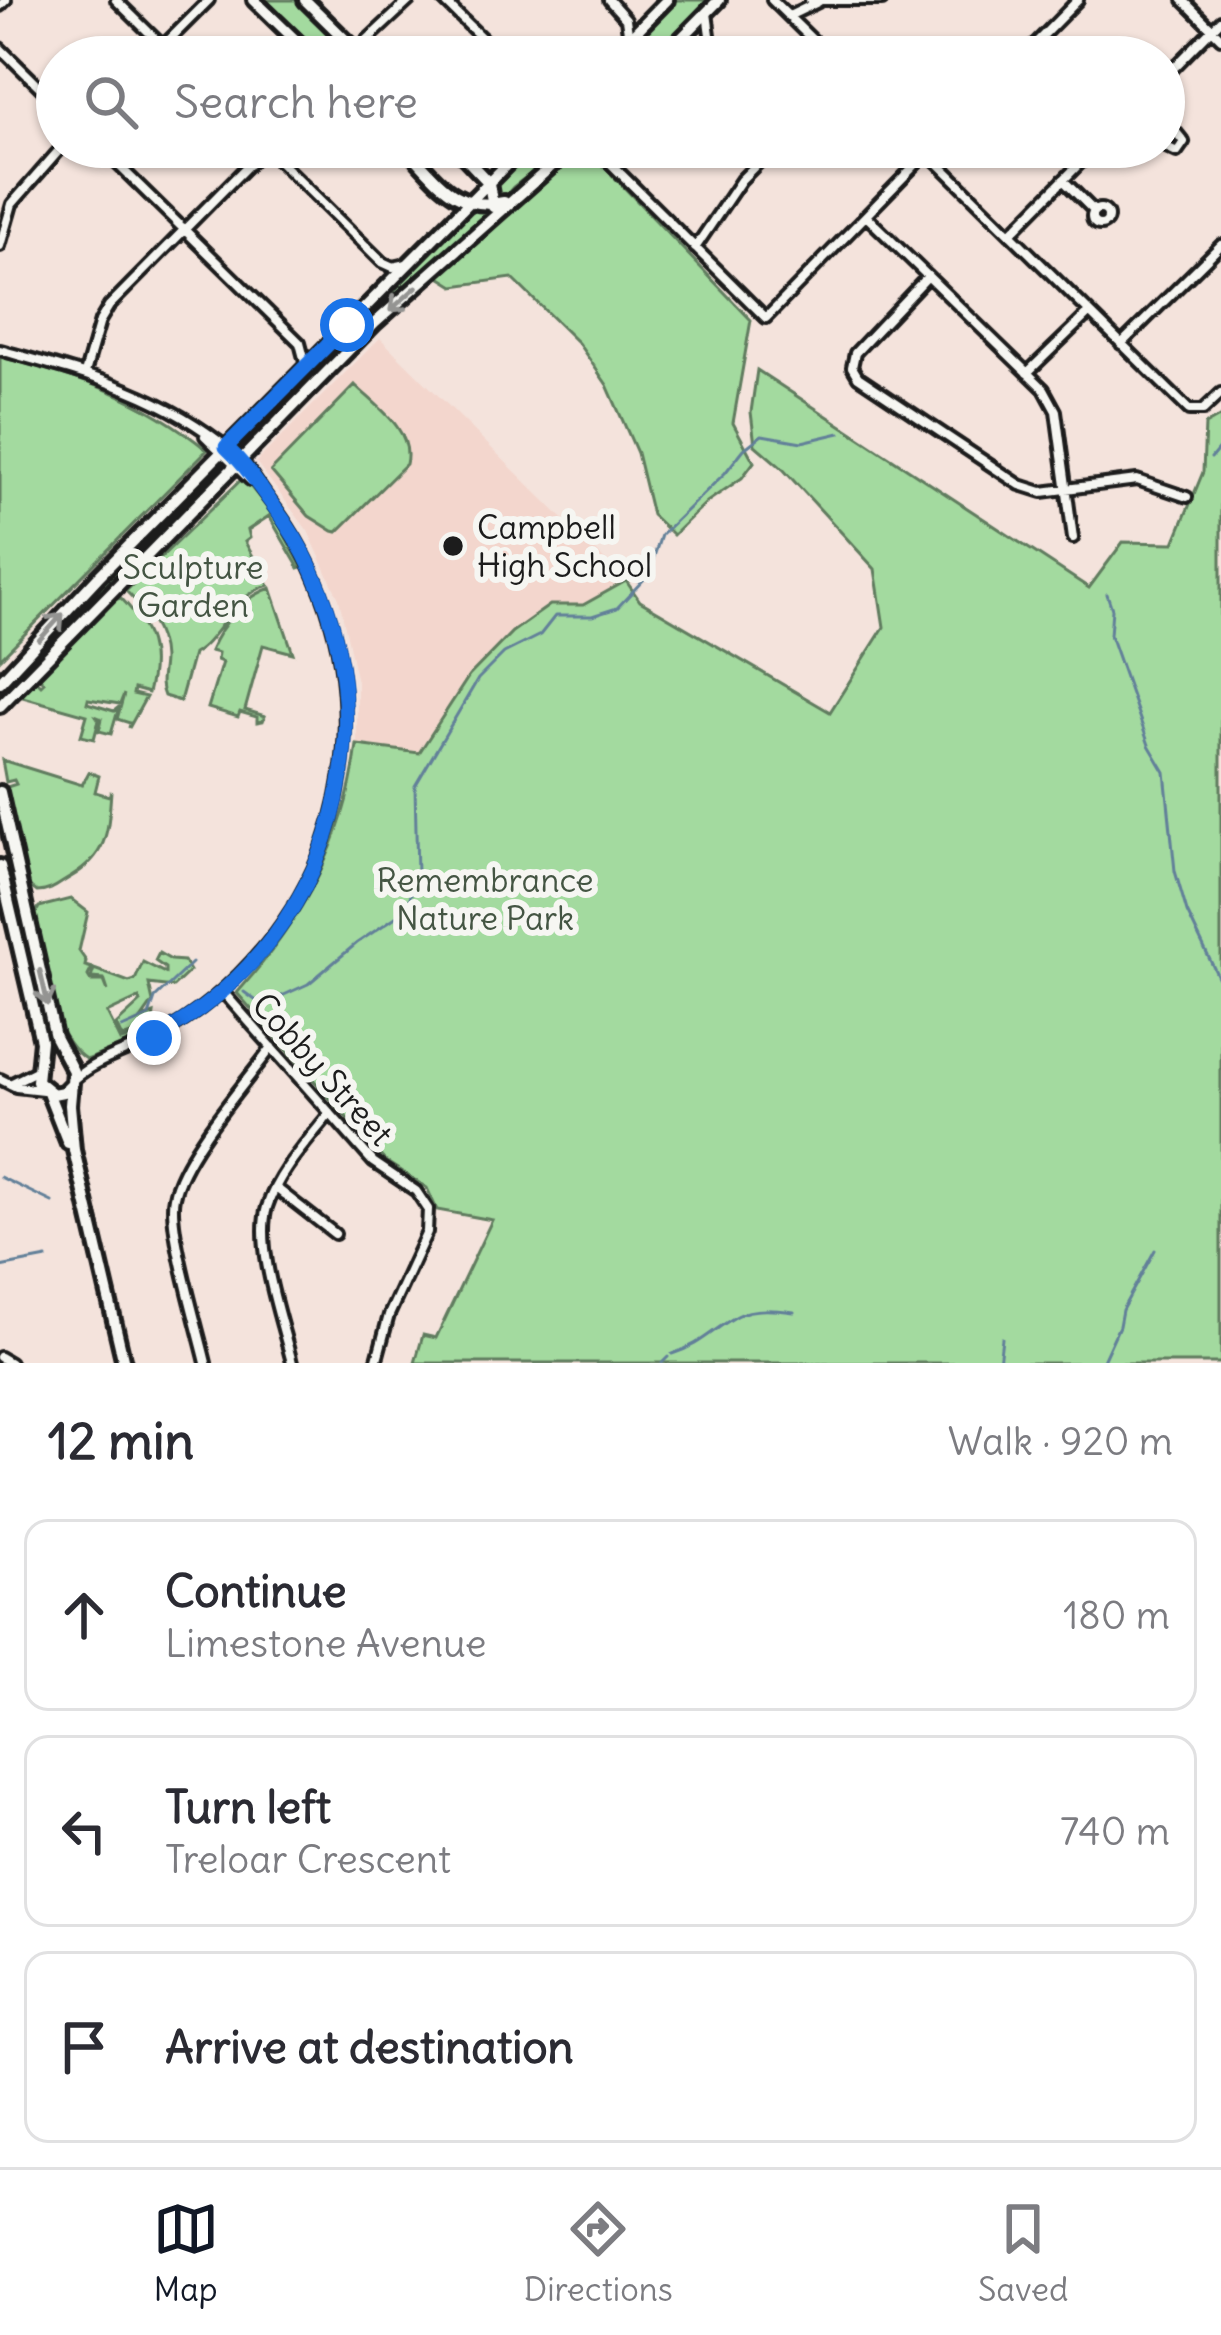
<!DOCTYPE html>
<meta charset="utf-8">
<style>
body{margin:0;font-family:Delius,sans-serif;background:#f7f7f7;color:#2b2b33}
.stop{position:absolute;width:36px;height:36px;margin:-27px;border:9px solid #1a73e8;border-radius:50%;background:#fff}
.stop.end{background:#1a73e8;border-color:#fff;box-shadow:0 3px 12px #0008}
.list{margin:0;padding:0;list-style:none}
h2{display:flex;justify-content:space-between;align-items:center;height:156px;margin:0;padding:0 48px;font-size:51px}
h2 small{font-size:39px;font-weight:400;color:#7c7c81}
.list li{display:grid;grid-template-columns:78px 1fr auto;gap:36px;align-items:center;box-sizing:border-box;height:192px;margin:0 24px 24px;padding:0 24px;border:3px solid #e1e1e2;border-radius:24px}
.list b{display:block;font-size:45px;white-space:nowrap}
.list p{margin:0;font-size:39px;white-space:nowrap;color:#7c7c81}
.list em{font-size:39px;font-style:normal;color:#7c7c81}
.icon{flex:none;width:66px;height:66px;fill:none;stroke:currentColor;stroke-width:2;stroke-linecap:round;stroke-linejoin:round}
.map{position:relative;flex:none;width:1221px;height:1363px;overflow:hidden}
.search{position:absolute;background:#fff;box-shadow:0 3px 9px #0004;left:36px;right:36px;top:36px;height:132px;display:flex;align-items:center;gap:30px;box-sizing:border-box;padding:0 42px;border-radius:66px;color:#7c7c81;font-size:45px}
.sheet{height:804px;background:#fff}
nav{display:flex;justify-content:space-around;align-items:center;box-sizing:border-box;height:168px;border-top:3px solid #e1e1e2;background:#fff;font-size:33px;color:#7c7c81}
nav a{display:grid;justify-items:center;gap:6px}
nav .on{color:#111827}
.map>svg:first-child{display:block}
.built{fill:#f3d6cd}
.green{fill:#a3da9f;stroke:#607b5e;stroke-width:3}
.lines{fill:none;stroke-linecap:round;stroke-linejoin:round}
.stream{stroke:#628099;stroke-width:3}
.street-casing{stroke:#1c1c1c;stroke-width:16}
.secondary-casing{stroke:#1c1c1c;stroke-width:20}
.street{stroke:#f6f6f2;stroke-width:8}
.secondary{stroke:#f6f6f2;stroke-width:10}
.oneway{stroke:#949492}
.route{stroke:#1a73e8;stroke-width:15}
.poi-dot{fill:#1c1c1c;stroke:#f6f6f2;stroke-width:4.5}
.labels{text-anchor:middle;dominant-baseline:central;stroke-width:12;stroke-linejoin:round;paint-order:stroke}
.poi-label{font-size:33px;fill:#1c1c1c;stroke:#f6f6f2;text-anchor:start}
.park-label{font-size:33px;fill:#445543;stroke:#f6f6f2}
.street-label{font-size:33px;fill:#1c1c1c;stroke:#f6f6f2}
</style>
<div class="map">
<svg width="1221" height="1363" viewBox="0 0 1221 1363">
<rect width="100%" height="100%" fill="#f4e3dc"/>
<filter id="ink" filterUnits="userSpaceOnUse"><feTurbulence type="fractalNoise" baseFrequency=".00833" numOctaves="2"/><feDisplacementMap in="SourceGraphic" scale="24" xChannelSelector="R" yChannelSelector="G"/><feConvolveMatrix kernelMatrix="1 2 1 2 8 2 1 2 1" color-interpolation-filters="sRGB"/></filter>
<g filter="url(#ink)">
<path class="built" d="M380,338L626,581L583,605H550L469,676L418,754L357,745V682L339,599L308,531L256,462Z"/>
<path class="green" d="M258,0H300L358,57H315Z
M673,0H715L659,57H617Z
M528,147H565L513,187L478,228L0,700V685Z
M592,154L751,320L733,423L754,462L742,478L707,502L673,535L652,515L637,453L607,385L578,343L512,278L454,286L438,276L574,156Z
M0,357C81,377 142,397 207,450L0,659Z
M757,370L1089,588L1123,542L1174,543L1203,472L1205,425L1221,416V1363H415L423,1335L436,1338L492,1220L437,1210L427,1188L385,1161L237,993C302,920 345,843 357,745L419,753L469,676L512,632L550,605H583L626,581L640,601L830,712L884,627L875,569L782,468L755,445L751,412Z
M355,385C376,406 414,430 406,464L337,532L333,531L309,516L271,471Z
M243,478L274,515L302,567L299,568L269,516L248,530L250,538L245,542L269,585C233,594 217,642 193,654L180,701L164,696C158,683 163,673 163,658C162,629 145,610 126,591Z
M271,588L293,653L263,645L245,710L265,716L263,721L257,722V717L240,712L238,717L208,708L222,662L217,660L218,653L210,651C221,625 244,596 271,588Z
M121,598C150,628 159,652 148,693L134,689L133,694L146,697L129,728L130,723L117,719L124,694L120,704L88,699L87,703L114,711L119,707L111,734L99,731L102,719L97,717L99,720L94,739L81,736L87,715L19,696L36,680L41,685L44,682L39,677L113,600Z
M2,760L82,785L89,772L99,776L95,792L109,796L111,791C108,830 109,854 71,877C57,885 53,891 37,892L28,885L7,787L16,784L14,780L6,782Z
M71,899L88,912L79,951L86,961L85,966L92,968L88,976L91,981H104L108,991L104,979L91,978L94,969L129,982L135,980L143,962L165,973V968L155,961L159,953L171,960L184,961L190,971L173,987L149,984L153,1002L142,1018L154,1014L152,1028L122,1038L116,1025L141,1002L139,998L107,1013L121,1041L156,1030L154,1032L87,1060C47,1036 44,962 34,917L39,907Z"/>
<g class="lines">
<path class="stream" d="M1211,458L1221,446
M1107,594L1112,609L1110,635L1149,745L1165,772L1175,871L1187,912L1221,983
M244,992L262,1005L308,984L357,943L406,910L417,875L415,786L478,679L504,653L540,635L555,616H592L617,608L648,575L661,535L725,473L744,449L762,435L802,442L840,433
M122,1028L149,1016L155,998L192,963
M0,1177L52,1202
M0,1267L47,1258
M672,1354C701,1345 712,1330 737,1316C752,1307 778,1310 794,1312
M662,1363L668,1357
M999,1363L1002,1338
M1102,1363L1119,1326L1122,1310L1155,1250"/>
<g class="street-casing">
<path id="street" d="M116,0L174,57
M443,0L501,57
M609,0L626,19L629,39
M772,0L830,57
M810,0H882
M1183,0L1221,38
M0,6L6,0
M707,13L713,57
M789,16L818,2
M0,48L57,104
M152,57L209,0
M349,57L410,0
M1022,57L1078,0
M1164,78L1221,20
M1164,138L1176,132L1184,142L1177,152L1164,146
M100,147L300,343L306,366
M265,147L382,262L393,267L407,264
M594,147L766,318L922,158H933L932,147
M922,158V147
M933,158L1189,410H1203L1221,393
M1063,180L1094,211
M1092 217a8 8 0 1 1 16 0a8 8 0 1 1-16 0Z
M866,216L1044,389L1056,411L1073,538
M1010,234L1096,147
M0,246L12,204L62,147
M695,248L741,180L774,147
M928,276L855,353L852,367L858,377L1020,485L1042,492L1137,480L1187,497
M1121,344L1221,245
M0,350C86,374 160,392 231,451C247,464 257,484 270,501C371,632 370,819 265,946C234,983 197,1016 154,1038C126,1053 97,1059 74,1079
M85,373L100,321L109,306L266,147
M1027,373L1089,313
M205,436L250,480
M222,991L373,1162L416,1191L428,1209L427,1232L389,1315L376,1363
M0,1079L16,1087L43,1090
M10,1084L36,1071
M276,1188L335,1234
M0,1357L10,1363
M206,1363C198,1328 167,1226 174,1197C182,1155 245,1084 272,1047
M292,1363C282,1321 255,1247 267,1207C278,1172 308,1141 330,1113"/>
</g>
<g class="secondary-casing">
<path id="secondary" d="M254,0L313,57
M305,0L363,57
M611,57L667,0
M663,57L719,0
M405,147C437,179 455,212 504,202
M455,147L489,183L493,207
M0,682L98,577L524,147
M0,706L375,323L573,147
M0,792L55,1037L73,1071L70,1105L74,1150L124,1363
M0,866L41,1041L37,1081L53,1094L63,1092L71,1084
M48,1092L68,1143"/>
</g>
<use href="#street" class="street"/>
<use href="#secondary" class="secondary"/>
</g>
<defs><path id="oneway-shaft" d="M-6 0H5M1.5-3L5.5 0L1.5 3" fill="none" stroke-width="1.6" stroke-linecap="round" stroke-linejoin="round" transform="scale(3)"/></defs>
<g class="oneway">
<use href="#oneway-shaft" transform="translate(403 299) rotate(138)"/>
<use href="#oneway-shaft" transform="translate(51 627) rotate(-48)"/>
<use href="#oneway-shaft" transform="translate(44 988) rotate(77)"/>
</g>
</g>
<g class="lines" filter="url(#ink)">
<path class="route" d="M154,1038C349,935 407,681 272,504C257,484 245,464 226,447L347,325"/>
</g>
<circle class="poi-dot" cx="453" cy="546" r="12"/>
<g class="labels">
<g class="poi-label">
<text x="477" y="527">Campbell<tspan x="477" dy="38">High School</tspan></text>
</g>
<g class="park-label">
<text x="193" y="567">Sculpture<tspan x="193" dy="38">Garden</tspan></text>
<text x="485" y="880">Remembrance<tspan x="485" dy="38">Nature Park</tspan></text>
</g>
<g class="street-label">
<text transform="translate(323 1069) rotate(48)">Cobby Street</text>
</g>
</g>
</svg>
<div class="stop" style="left:347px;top:325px"></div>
<div class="stop end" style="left:154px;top:1038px"></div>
<div class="search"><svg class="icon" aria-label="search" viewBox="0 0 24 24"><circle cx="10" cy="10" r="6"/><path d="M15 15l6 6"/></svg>Search here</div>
</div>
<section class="sheet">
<h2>12 min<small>Walk · 920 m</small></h2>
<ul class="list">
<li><svg class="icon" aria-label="ahead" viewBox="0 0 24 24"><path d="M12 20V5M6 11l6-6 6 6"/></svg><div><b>Continue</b><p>Limestone Avenue</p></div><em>180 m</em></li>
<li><svg class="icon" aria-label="left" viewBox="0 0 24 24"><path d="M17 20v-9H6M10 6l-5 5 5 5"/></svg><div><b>Turn left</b><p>Treloar Crescent</p></div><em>740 m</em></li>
<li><svg class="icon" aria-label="arrive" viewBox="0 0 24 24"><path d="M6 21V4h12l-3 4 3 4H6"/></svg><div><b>Arrive at destination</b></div></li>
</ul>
</section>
<nav>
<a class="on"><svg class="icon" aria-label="map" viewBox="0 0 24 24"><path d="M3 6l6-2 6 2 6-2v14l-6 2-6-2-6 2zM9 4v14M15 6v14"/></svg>Map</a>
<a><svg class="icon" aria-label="directions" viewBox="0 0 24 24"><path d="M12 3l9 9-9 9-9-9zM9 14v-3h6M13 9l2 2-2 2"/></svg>Directions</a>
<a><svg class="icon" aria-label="saved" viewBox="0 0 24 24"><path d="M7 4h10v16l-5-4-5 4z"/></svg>Saved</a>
</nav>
